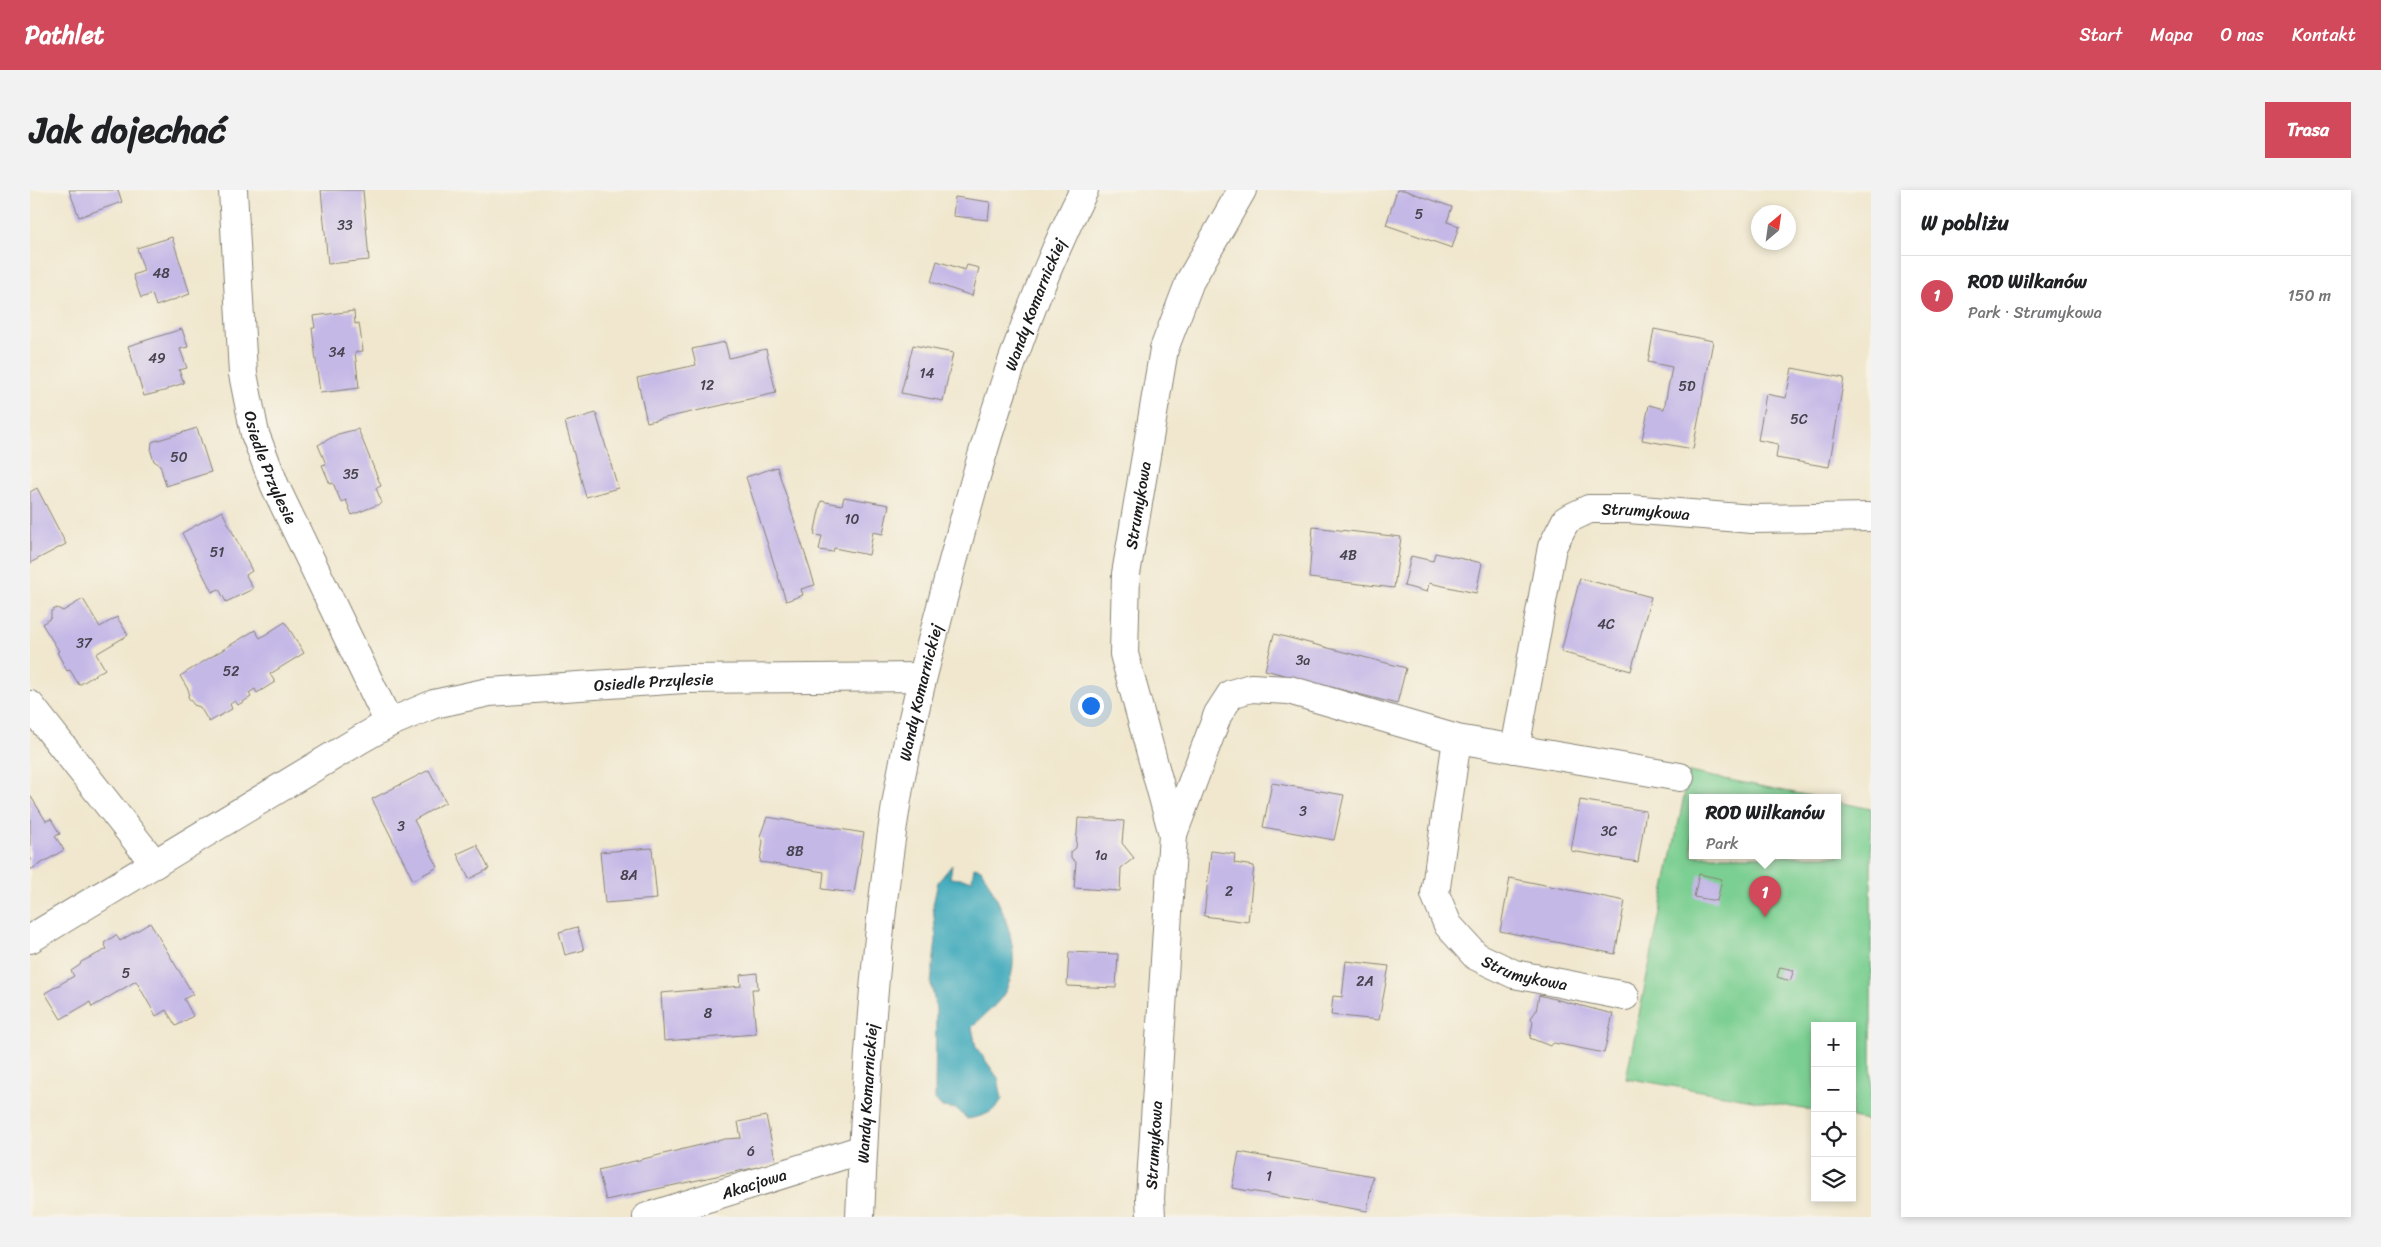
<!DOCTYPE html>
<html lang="pl">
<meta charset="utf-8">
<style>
body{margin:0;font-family:Sriracha,sans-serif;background:#f2f2f2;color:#202124}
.controls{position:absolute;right:15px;bottom:15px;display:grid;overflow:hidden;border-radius:0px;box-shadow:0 2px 8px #0003}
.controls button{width:45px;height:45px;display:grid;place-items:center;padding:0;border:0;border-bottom:1px solid #e0e0e0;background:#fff;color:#202124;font:25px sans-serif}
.compass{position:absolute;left:1721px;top:15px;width:45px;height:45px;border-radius:50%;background:#fff;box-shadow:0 2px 8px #0003;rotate:29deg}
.you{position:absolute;left:1060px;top:515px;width:18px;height:18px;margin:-12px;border:4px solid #fff;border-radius:50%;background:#1a73e8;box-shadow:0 0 0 8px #1a73e833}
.badge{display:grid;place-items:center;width:32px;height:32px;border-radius:50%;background:#d1495b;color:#fff;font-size:16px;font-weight:700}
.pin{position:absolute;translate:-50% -41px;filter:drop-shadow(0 1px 2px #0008)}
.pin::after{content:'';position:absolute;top:26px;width:18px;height:15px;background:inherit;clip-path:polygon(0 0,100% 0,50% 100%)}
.popup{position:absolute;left:1659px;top:604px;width:152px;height:65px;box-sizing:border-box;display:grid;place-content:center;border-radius:0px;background:#fff;filter:drop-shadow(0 1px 4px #0005);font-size:16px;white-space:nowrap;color:#757577}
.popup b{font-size:19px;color:#202124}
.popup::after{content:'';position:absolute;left:50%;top:100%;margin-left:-10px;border:10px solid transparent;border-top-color:#fff}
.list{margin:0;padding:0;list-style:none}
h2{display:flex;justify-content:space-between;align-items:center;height:65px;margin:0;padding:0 20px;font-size:21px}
h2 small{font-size:16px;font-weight:400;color:#757577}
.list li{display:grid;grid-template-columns:32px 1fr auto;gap:15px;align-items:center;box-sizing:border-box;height:80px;padding:0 20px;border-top:1px solid #e0e0e0}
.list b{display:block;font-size:19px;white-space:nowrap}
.list p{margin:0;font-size:16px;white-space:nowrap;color:#757577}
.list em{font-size:16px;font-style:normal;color:#757577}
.icon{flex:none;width:28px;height:28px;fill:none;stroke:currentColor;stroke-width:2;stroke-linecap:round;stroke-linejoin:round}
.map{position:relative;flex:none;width:1841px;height:1027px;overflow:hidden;border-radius:0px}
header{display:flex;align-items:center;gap:30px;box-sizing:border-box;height:70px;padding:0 25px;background:#d1495b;color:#fff}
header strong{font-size:24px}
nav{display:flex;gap:28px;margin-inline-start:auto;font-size:18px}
.intro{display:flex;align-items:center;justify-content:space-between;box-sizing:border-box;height:120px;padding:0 30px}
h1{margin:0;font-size:35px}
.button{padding:12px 22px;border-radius:0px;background:#d1495b;color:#fff;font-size:18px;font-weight:700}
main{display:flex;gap:30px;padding:0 30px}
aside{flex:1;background:#fff;border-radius:0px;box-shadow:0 2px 8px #0003}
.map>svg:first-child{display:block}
.green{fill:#7ccf92;stroke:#4c7657}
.water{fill:#3ca9bb;stroke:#2c626c}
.building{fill:#c4b8e7}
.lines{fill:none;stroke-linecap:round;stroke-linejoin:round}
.minor-casing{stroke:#868275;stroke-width:30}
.tertiary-casing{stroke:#868275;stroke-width:30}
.minor{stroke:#fff;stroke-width:28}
.tertiary{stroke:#fff;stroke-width:28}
.labels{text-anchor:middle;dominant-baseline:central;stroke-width:4;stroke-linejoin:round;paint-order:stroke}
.number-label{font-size:14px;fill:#46434f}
.street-label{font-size:16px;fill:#1c1c1c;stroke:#f7f3e8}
</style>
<header>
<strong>Pathlet</strong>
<nav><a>Start</a><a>Mapa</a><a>O nas</a><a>Kontakt</a></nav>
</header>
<div class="intro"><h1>Jak dojechać</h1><a class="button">Trasa</a></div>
<main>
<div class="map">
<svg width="1841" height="1027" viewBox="0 0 1841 1027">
<rect width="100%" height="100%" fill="#f7f3e8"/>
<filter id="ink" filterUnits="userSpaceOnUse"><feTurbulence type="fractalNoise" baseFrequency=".02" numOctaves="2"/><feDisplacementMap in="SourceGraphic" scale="10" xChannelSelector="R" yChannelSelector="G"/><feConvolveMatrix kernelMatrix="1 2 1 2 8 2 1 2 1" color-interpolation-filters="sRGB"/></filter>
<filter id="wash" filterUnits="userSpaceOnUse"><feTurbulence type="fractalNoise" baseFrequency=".0096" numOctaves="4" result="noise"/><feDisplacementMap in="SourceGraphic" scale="20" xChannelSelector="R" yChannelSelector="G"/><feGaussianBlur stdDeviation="1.12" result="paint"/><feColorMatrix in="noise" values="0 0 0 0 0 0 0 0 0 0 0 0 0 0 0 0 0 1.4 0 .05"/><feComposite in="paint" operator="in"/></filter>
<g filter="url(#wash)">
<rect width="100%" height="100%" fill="#f0e7ce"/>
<path class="green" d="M1659,582L1790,608H1662V666H1808V612L1841,619V932L1822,928V836H1785V921L1596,888Z"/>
<path class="water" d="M922,675L920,688L942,690L944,677L951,679C970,713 996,761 976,800C969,814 953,826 942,837L946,857L968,888L972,909C963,924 954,926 937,929L927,919L912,917L905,909L906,819L901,794L906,750L903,715L908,692Z"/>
<g id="blocks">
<path class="building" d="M39,0H88L92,12L49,27Z
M291,0H333L339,70L298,74Z
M1367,0H1374L1422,17L1417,32L1429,36L1422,58L1356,35Z
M925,7L960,12L958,30L923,26Z
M142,47L160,104L126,116L122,104L111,108L103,85L114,81L107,58Z
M907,71L935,80L937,75L949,78L942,106L901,92Z
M324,121L325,134L329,133L333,161L325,162L329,198L290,203L282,138H285L283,126Z
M152,139L158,157L150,159L157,178L149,180L154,193L139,198L138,200L114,206L98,156Z
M1624,139L1683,151L1663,259L1612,250L1619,215L1634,219L1642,177L1618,172Z
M695,152L699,168L736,159L746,203L617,232L607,188L666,175L662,159Z
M883,155L923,163L913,211L871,203Z
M1762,178L1814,188L1799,277L1746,268L1748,254L1728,250L1736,204L1756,208Z
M566,223L588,298L556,307L535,232Z
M167,238L181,282L136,296L130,275L124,271L121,262L122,252Z
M328,239L351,296L346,298L352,313L322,325L316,310L311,312L303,293L300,294L292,275L296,274L288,255L308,244Z
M747,277L785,395L771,399L773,405L756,411L716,287Z
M7,298L36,354L0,373V302Z
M814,307L859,315L853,344L843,342L839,365L804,358L803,362L789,360L792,346L784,345L791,311L812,315Z
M192,321L222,381L216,385L223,399L196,412L189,399L182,402L152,343Z
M1283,337L1371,347L1364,398L1279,388Z
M1405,363L1452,373L1446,403L1399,393L1397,402L1374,396L1381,366L1403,371Z
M1550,388L1621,407L1601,481L1531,462Z
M53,409L70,437L87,427L98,445L66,464L75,479L49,495L40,480L37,481L27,462L29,461L12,434L21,428V421L27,418L33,421Z
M255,432L274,463L240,484L245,492L227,503L225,499L219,503L221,507L208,515L205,511L200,514L202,519L179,532L170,517L164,515L158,507L159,501L150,486L225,440L230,448Z
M1244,444L1376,478L1367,514L1235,480Z
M399,580L416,612L384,630L408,677L383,690L342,609Z
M1242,593L1314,605L1304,650L1233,637Z
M0,605L16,631L21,629L30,644L25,646L34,660L0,680Z
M1550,610L1616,621L1608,672L1541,661Z
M737,627L834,643L824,703L792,699L794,682L730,672L733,651L730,646Z
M1048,628L1094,631L1092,653L1104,668L1091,678L1090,701L1044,698L1046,672L1041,668V662L1046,658Z
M447,655L459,679L439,689L427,664Z
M622,658L627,709L575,713L570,662Z
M1181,661L1205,664L1204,673L1224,676L1218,732L1174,726Z
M1669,684L1692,689L1687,711L1664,707Z
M1480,688L1595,711L1585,764L1470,741Z
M120,733L163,804L154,809L163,826L146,836L136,820L126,826L106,791L62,817L60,812L31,829L15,803L44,786L41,781L50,775L51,772L77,759L74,753L86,745L90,751Z
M547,737L554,760L535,765L529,742Z
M1039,762L1088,764L1086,798L1037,796Z
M1316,771L1359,776L1349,830L1301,825L1303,806L1312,807Z
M1750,777L1764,780L1760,791L1747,787Z
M727,783L728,799H722L726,844L634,851L631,803L711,796L710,785Z
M1509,805L1583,824L1574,863L1524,853L1520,856L1500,848L1503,832L1501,828L1506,821Z
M736,926L746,973L576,1010L568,980L695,949L711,948L708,932Z
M1209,962L1343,986L1337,1021L1202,998Z"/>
</g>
</g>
<g filter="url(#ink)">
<use href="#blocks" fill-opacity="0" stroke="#868275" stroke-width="1"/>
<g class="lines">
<g class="minor-casing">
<g id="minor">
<path id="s1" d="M203,0L213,184L225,244L245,296L359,533"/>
<path d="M0,515L125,674"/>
<path id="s2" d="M1427,549L1405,704L1418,735L1446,766L1484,784L1595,806"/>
<path id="s3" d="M1485,559L1522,357L1536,330L1559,319H1599L1722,329L1841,327"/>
<path d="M1143,644L1188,524L1201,504L1221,498L1259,500L1427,549L1650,587"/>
<path id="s4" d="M0,749L331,549L359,533L404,514L459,502L654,489L892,487"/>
<path id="s5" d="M617,1027L833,959"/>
<path id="s6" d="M1121,1027L1120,1008L1143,644L1094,464L1096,384L1134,159L1160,91L1212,0"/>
</g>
</g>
<g class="tertiary-casing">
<g id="tertiary">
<path id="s7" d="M830,1027C836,887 845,747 867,609C882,519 907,432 930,345C961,227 999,109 1054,0"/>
</g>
</g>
<use href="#minor" class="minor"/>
<use href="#tertiary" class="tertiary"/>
</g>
</g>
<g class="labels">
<g class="number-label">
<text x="1389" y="24">5</text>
<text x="315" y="35">33</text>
<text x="131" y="83">48</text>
<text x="307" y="162">34</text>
<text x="127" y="168">49</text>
<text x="897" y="183">14</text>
<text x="677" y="195">12</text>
<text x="1657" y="196">5D</text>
<text x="1769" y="229">5C</text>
<text x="149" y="267">50</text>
<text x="321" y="284">35</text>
<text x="822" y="329">10</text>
<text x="187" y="362">51</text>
<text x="1318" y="365">4B</text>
<text x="1576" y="434">4C</text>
<text x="54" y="453">37</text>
<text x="1273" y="470">3a</text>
<text x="201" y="481">52</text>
<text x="1273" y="621">3</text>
<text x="371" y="636">3</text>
<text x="1579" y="641">3C</text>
<text x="765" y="661">8B</text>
<text x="1071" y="665">1a</text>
<text x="599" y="685">8A</text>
<text x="1199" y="701">2</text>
<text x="96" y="783">5</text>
<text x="1335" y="791">2A</text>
<text x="678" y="823">8</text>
<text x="721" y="961">6</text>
<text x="1239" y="986">1</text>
</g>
<g class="street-label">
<text stroke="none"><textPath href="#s7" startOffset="934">Wandy Komarnickiej</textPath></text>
<text stroke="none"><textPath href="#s1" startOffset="282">Osiedle Przylesie</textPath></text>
<text stroke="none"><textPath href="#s6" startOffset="720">Strumykowa</textPath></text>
<text stroke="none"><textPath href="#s3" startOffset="318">Strumykowa</textPath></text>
<text stroke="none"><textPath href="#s4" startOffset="689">Osiedle Przylesie</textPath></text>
<text stroke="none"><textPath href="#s7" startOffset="529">Wandy Komarnickiej</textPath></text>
<text stroke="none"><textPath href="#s2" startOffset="284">Strumykowa</textPath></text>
<text stroke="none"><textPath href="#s7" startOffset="124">Wandy Komarnickiej</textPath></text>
<text stroke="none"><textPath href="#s6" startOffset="72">Strumykowa</textPath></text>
<text stroke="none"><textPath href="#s5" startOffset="112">Akacjowa</textPath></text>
</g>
</g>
</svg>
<div class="controls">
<button>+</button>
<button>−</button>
<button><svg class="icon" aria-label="locate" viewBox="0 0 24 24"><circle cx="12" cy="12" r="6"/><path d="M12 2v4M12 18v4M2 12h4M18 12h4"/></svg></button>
<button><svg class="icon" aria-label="layers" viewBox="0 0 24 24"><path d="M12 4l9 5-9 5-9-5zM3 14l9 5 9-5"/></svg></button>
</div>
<svg class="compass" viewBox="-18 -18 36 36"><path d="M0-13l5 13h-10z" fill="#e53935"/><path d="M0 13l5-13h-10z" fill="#757577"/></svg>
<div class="you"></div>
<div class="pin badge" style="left:1735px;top:727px">1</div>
<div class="popup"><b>ROD Wilkanów</b>Park</div>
</div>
<aside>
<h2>W pobliżu<small></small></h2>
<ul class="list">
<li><span class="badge">1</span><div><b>ROD Wilkanów</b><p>Park · Strumykowa</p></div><em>150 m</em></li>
</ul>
</aside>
</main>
